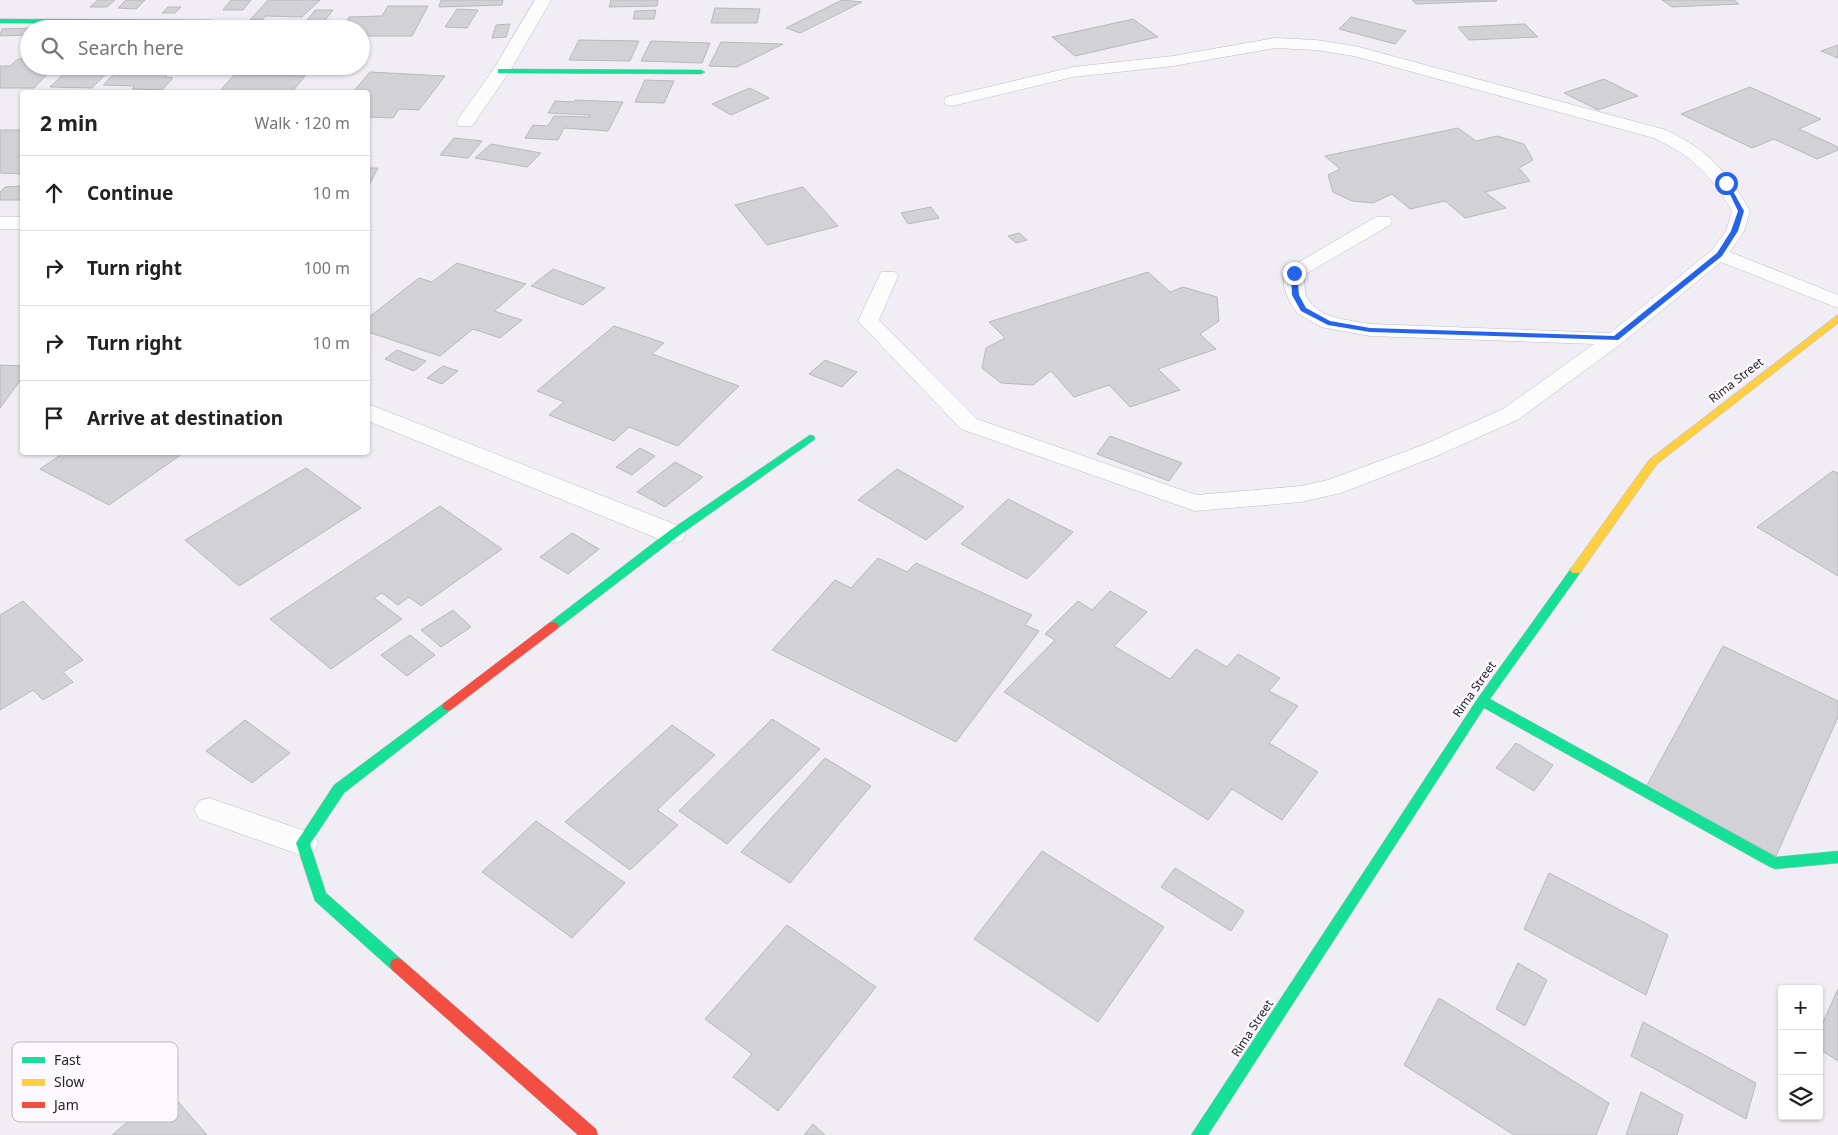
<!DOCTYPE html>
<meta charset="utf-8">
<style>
body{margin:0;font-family:"Noto Sans",sans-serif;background:#f6f6f6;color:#222}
.controls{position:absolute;right:15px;bottom:15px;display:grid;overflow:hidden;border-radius:5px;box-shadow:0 1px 4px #0004}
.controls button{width:45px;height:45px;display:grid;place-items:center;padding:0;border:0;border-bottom:1px solid #e0e0e0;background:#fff;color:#222;font:25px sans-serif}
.stop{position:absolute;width:15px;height:15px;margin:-11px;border:4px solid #2563eb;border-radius:50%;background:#fff}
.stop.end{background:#2563eb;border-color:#fff;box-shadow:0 1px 5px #0008}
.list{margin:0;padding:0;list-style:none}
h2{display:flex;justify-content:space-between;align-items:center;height:65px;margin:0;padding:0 20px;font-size:21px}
h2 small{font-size:16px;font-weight:400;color:#767676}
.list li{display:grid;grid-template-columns:32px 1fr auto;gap:15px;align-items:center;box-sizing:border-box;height:75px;padding:0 20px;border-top:1px solid #e0e0e0}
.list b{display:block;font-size:19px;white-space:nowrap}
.list em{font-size:16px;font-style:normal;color:#767676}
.icon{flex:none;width:28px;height:28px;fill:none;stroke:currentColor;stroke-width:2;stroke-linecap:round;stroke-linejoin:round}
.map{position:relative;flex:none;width:1838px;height:1135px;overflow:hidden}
.search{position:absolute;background:#fff;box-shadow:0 1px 4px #0004;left:20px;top:20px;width:350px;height:55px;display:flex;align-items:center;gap:12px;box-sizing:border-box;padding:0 18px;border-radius:28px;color:#767676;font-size:19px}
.panel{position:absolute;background:#fff;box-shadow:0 1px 4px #0004;left:20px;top:90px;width:350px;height:365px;border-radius:5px}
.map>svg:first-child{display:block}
.building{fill:#d2d1d6;stroke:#b8b8bd}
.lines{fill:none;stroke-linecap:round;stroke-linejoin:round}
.lane-casing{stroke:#bebcc2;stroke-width:1}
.street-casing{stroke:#bebcc2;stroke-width:1}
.fast-casing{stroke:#bebcc2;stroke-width:1}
.slow-casing{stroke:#bebcc2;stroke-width:1}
.jam-casing{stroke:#bebcc2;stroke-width:1}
.lane{fill:#fdfcfd;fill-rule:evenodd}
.street{fill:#fdfcfd;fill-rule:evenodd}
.fast{fill:#16e098;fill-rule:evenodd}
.slow{fill:#ffcf43;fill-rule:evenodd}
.jam{fill:#f24e42;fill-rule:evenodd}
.route{fill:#2563eb}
.labels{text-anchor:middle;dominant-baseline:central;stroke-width:5;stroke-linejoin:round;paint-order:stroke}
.street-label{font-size:12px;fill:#262429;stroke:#fbf9ff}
.key{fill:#fbf9ff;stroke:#bbb9bf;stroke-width:1}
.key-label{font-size:14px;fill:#262429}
</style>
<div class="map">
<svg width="1838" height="1135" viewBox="0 0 1838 1135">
<rect width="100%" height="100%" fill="#f0eef4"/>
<path class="building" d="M98,0H115L107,7H90Z
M126,0H145L136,9L118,8Z
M231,0H251L243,10H223Z
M268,0H320L302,17L266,16L262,20H250Z
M441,0H503L502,5L439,7Z
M611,0H658L657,6L609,7Z
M842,0L862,2L800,33L786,28Z
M1412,0H1496L1497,1L1416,4Z
M1662,0H1734L1739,4L1672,7Z
M388,6H428L412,36H361V29H342L349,17L382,16Z
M168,7H181L175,13H162Z
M715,8L760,9L757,23H711Z
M457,9L478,10L467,28L445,27Z
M315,10H333L323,23H305Z
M656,10L654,19H633L635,11Z
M1351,17L1406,31L1395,44L1339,29Z
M1133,19L1158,37L1075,56L1052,37Z
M260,23H292L287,29H255Z
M510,24L506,37L492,38L496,25Z
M1525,24L1538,37L1469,40L1458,27Z
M35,28L29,29L28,35L0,36L2,29Z
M579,40L639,41L630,61L569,60Z
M651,41L710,43L702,63L641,61Z
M721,42L783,44L737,67L709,66Z
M1838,45V58L1821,51Z
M18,59H29V66H55L34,88H0V66H10Z
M72,66H114L92,88L50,87Z
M131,66H175L165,77L173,78L162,90L132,89L135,86L103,85L120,68Z
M370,72L445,76L419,110L399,109L393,118L368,117V92H353Z
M234,75L305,76L292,92H219Z
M1604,79L1638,96L1598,110L1564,93Z
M645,80L674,81L664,103L635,102Z
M1750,87L1821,119L1799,129L1838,147V150L1817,159L1774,139L1752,148L1681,114Z
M750,88L769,98L731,115L712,104Z
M91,91H149L89,92Z
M575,100L623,102L608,131L564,128L558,140L525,138L533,125L548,126L554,116L589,117L590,115L548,113L555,101L574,102Z
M1458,128L1476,141L1497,136L1524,144L1533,160L1519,168L1530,181L1485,192L1506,208L1465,218L1445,201L1410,209L1392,194L1373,203L1352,201L1333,192L1328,175L1340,169L1325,156Z
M0,130H22V174L0,173Z
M454,138L482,141L468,158L440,155Z
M491,144L541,153L527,167L475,158Z
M368,168H378L368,187Z
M22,186V200H0V192L5,187Z
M803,187L838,226L767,245L735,205Z
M931,207L939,218L908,224L901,213Z
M1019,233L1027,240L1016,243L1008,236Z
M457,263L526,284L494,311L522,320L500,338L473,329L440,356L368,332V318L419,278L432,282Z
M553,269L605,288L583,305L531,286Z
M1148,272L1170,292L1183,287L1217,297L1219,321L1200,334L1216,349L1158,369L1180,390L1130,407L1109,385L1074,397L1051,371L1033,385L1001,383L982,368L986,348L1005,338L989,322Z
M614,326L664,343L652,354L739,386L678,446L629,427L614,441L549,415L564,402L537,391Z
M397,350L426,361L414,371L385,359Z
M825,360L857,372L842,387L809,374Z
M0,365L22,366V378L0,408Z
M443,366L458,371L442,384L427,378Z
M1110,436L1182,463L1169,481L1097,454Z
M640,448L655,456L632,475L616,467Z
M65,452H185L109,505L40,469Z
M675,462L703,477L665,507L637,492Z
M306,468L361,508L239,586L185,540Z
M897,469L964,507L926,540L858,500Z
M1833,471L1838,473V576L1757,527Z
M1008,499L1073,532L1027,579L961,544Z
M440,506L502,549L421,606L409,597L398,605L382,593L374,598L402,619L331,669L270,619Z
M572,533L599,549L568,574L540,557Z
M878,558L907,572L916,563L1032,615L1025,625L1039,631L956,742L772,650L835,580L851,588Z
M1110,591L1147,612L1114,646L1170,679L1196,649L1227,667L1238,654L1280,678L1269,691L1298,706L1269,743L1318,772L1282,820L1232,789L1208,820L1004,692L1055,640L1045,634L1078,601L1092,610Z
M23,601L83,660L63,672L73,682L43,700L33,690L0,710V615Z
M453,610L471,627L441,647L421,630Z
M410,635L435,655L407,676L381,655Z
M1723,646L1838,701V717L1776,856L1646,787Z
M772,719L820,749L727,844L679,811Z
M245,720L290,753L252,783L206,751Z
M672,725L715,755L657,810L678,825L630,870L565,822Z
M1516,743L1553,765L1534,791L1496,768Z
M825,758L871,786L790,883L741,852Z
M536,821L625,883L572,938L482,872Z
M1042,851L1164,927L1098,1022L974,939Z
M1175,868L1244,911L1231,931L1161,887Z
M1549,873L1668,935L1646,995L1524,929Z
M787,925L876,987L778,1111L733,1077L752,1054L705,1019Z
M1518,963L1547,980L1525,1026L1496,1009Z
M1838,989V1061L1819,1049V1031Z
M1439,998L1609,1103L1596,1135H1514L1404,1065Z
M1643,1022L1756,1083L1746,1119L1631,1056Z
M167,1089L207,1135H112Z
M1641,1092L1683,1115L1677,1135H1626Z
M813,1124L825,1135H804Z"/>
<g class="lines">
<g class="lane-casing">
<path id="lane" d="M1275,38L1316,40L1355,46L1666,130C1708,150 1727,171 1750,211L1744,231L1730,252L1838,295V308L1721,262L1622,343L1519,419L1439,455L1341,493L1301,502L1195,511L961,429L858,321L881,272H895L898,276L879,320L977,419L1196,495L1301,486L1328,480L1423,445L1503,409L1594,344L1370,336L1321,327L1297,313C1289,302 1278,282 1287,269L1376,217H1390L1392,221L1390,225L1304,275C1305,282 1304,290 1306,295C1315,319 1350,320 1370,324L1610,333L1712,250L1726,231L1732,211C1711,174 1692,156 1654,138L1354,56L1316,50L1275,48L1173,66L1073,77L952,106L946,105L944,101L946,97L1073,67L1173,56Z
M209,798L314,834L318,843L314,852L303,856L199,819L194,810L199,801Z"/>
</g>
<g class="street-casing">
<path id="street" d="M535,0H551L510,71L472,126H458L456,122L493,70Z
M0,217H22V229H0Z
M368,404L682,527L686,534L682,541L673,543L664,541L368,421Z"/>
</g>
<g class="fast-casing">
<path id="fast" d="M0,19L212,20L233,29H223L211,24L0,23Z
M498,69L701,70L705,72L701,74L501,73H498Z
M810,435L814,436L815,438L814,440L677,537L557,629H549L547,626L549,623L669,531Z
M1576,566L1580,567L1582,570L1580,573L1490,699L1776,857L1838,851V863L1775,869L1770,867L1484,708L1208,1135H1191L1478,698L1572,567Z
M448,701L452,703L454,706L452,709L344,793L310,844L326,893L402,960L404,965L402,970L397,972L392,970L315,901L296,843L334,785L444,703Z"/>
</g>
<g class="slow-casing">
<path id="slow" d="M1838,315V323L1657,464L1580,573H1572L1570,570L1572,567L1649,460Z"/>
</g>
<g class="jam-casing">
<path id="jam" d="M553,622L557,623L559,626L557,629L452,709L448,711L444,709L442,706L444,703L549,623Z
M397,958L402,960L596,1129L598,1135H578L392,970L390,965L392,960Z"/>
</g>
<use href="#lane" class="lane"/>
<use href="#street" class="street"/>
<use href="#fast" class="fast"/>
<use href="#slow" class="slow"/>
<use href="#jam" class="jam"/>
</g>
<path class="route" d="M1724,182H1728L1744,211L1738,231L1722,256L1618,340L1370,332L1328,325L1301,311L1292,295L1291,273L1294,271L1297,273L1299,295L1306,308L1330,321L1370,328L1614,336L1717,253L1731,231L1738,211Z"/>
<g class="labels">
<g class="street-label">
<text transform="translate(1736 380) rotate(-38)">Rima Street</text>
<text transform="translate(1474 689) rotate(-55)">Rima Street</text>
<text transform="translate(1252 1028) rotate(-57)">Rima Street</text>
</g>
</g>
<rect x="12" y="1042" width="166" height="80" rx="8" class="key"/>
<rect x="22" y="1057" width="23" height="6" fill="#16e098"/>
<rect x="22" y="1079" width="23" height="7" fill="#ffcf43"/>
<rect x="22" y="1102" width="23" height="6" fill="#f24e42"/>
<g class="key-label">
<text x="54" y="1065">Fast</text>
<text x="54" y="1087">Slow</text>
<text x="54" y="1110">Jam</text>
</g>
</svg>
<div class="controls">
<button>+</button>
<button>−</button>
<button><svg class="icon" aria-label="layers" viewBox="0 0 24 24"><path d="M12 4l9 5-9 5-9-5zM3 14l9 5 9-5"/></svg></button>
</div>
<div class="stop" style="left:1726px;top:183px"></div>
<div class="stop end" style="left:1294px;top:273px"></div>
<div class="search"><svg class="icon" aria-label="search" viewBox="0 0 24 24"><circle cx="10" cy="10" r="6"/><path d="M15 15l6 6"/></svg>Search here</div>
<section class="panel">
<h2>2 min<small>Walk · 120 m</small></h2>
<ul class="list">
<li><svg class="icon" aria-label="ahead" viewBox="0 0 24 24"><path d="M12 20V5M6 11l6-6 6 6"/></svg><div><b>Continue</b></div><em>10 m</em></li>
<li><svg class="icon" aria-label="right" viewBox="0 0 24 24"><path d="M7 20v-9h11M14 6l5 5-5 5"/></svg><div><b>Turn right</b></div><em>100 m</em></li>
<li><svg class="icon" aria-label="right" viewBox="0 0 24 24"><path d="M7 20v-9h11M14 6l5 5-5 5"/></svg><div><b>Turn right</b></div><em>10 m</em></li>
<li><svg class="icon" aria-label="arrive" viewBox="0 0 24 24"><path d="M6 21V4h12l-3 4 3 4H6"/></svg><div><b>Arrive at destination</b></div></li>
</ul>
</section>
</div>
